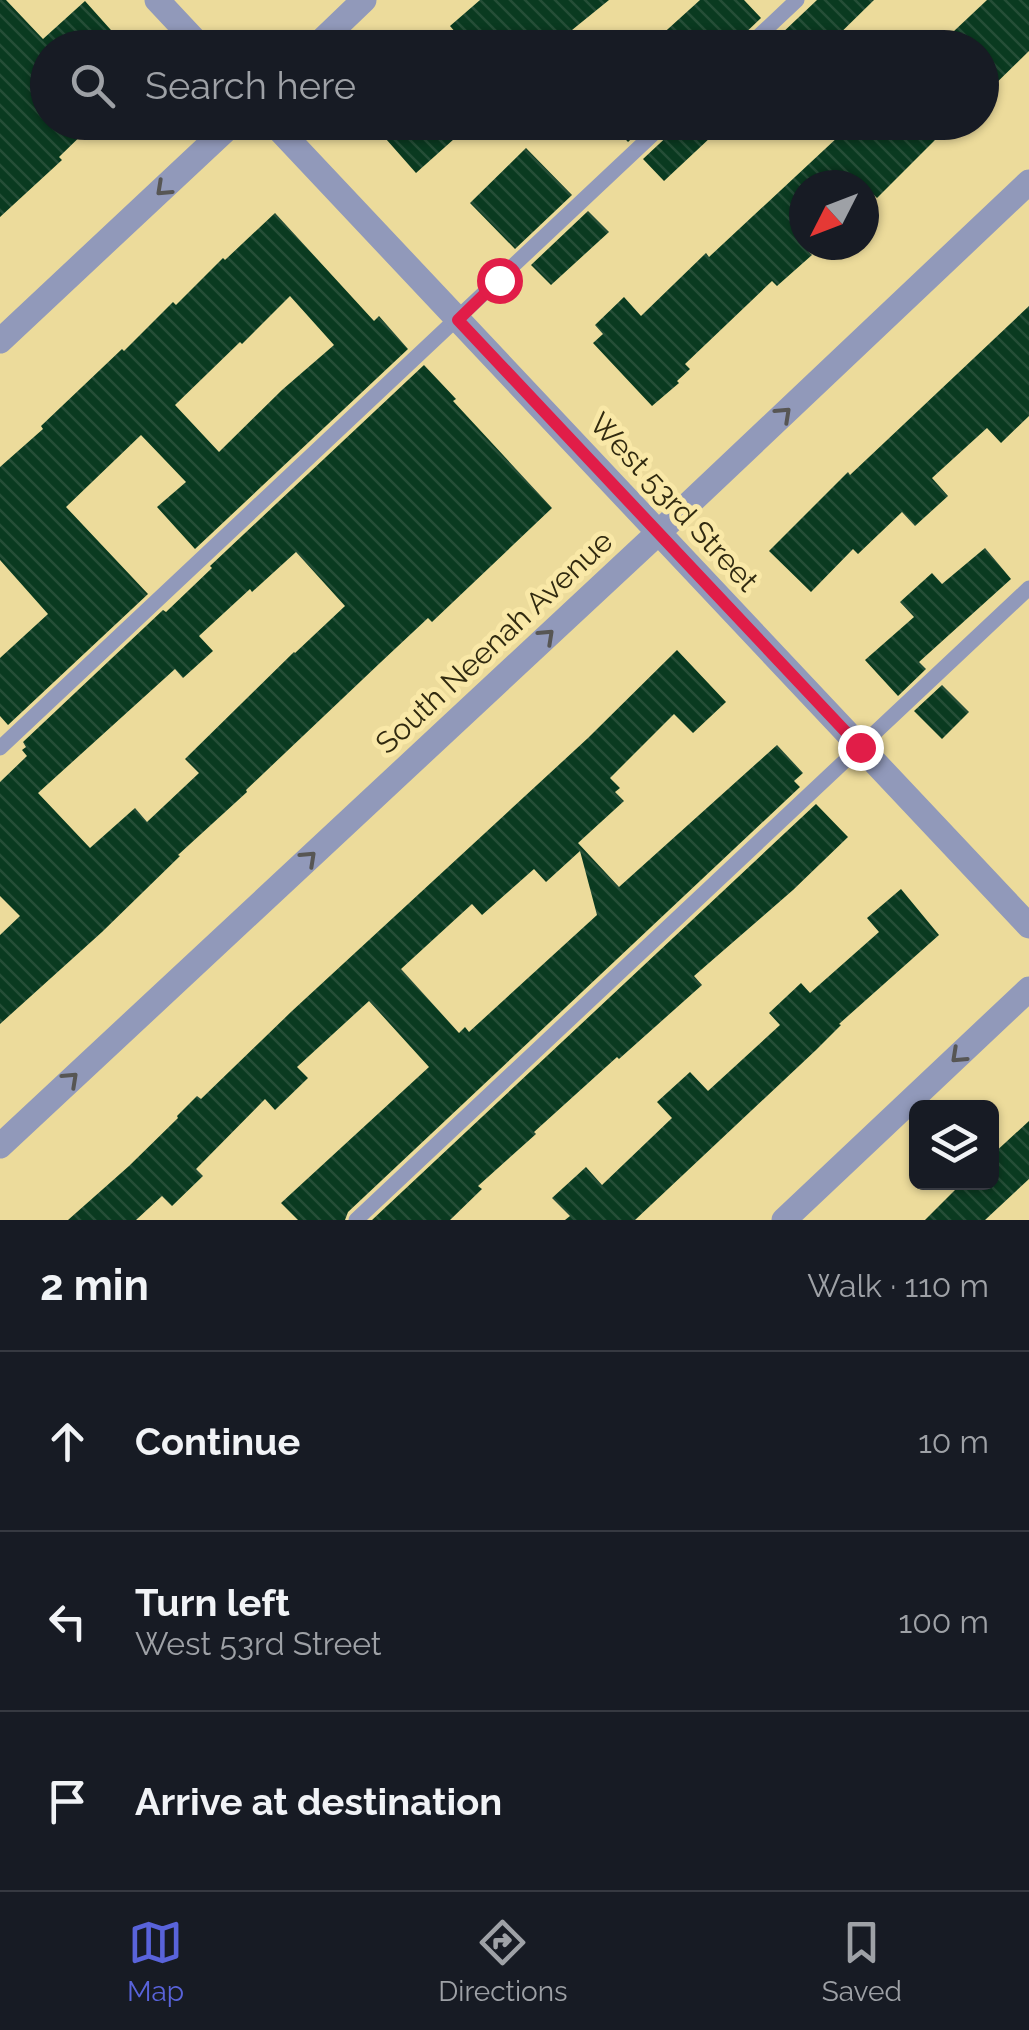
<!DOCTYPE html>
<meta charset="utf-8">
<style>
body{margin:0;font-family:Raleway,sans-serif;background:#20242c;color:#f1f3f6}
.controls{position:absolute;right:30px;bottom:30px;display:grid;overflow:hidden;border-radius:15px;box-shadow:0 2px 8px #0004}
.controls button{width:90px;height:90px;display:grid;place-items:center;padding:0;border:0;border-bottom:2px solid #363941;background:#171b24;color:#f1f3f6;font:50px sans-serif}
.compass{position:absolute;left:789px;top:170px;width:90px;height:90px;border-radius:50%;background:#171b24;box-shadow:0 2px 8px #0004;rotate:228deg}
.stop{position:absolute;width:30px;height:30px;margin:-22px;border:8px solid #e11d48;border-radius:50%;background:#fff}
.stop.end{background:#e11d48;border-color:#fff;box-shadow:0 2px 10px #0008}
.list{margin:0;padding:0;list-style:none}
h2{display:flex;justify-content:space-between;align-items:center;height:130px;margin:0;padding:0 40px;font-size:42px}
h2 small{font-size:32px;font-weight:400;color:#9ea1a6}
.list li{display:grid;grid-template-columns:65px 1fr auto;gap:30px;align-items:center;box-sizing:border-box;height:180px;padding:0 40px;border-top:2px solid #363941}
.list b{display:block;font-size:38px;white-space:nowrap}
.list p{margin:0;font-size:32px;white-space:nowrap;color:#9ea1a6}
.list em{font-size:32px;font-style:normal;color:#9ea1a6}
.icon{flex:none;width:55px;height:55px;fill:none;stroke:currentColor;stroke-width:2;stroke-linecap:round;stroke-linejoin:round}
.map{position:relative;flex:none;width:1029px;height:1220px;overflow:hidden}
.search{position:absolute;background:#171b24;box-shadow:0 2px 8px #0004;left:30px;right:30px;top:30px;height:110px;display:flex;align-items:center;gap:25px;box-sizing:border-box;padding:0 35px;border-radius:55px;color:#9ea1a6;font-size:38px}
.sheet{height:670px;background:#171b24}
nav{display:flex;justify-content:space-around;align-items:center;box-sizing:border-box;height:140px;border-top:2px solid #363941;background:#171b24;font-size:28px;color:#9ea1a6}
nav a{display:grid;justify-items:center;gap:5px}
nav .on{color:#5963da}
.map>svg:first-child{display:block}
.building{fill:url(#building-back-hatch);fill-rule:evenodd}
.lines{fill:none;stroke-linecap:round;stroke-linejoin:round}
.lane{stroke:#9199ba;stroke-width:15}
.street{stroke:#9199ba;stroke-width:25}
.oneway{stroke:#575654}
.route{stroke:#e11d48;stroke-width:12}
.labels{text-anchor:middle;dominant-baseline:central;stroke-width:10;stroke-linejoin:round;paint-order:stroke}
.street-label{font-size:30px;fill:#312a10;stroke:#f9e8a7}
</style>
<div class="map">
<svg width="1029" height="1220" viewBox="0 0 1029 1220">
<defs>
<pattern id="building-back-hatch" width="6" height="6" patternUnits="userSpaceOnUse" patternTransform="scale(2.5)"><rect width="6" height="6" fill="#0a3a20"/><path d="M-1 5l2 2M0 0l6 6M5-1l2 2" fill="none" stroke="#254e37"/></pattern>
</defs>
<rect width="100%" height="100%" fill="#ecdb9b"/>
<path class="building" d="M0,0H6L43,39L85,1L127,48H48V122H95L59,157L62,160L0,217Z
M480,0H609L572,30L574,33L558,48H469L450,26Z
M700,0H744L761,18L738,40L735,48H647Z
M817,0H874L825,48H763L777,34L779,36Z
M987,0H1029V51L982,97V48H936Z
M371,122H473L416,173Z
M609,122H649L628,142Z
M677,122H727L664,181L643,159L674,130Z
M854,122H953L877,198L864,185H804V247L812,255L777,286L772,281L685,364L690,369L677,381L679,383L652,406L593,343L603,334L595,325L624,297L641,316L706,253L709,257Z
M526,148L572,195L515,249L470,203Z
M588,211L609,232L551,285L531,265Z
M275,213L374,321L379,316L408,349L195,549L157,507L186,482L141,435L66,507L148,594L8,725L0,716V658L48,614L0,560V467L43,429L41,426L122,349L124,351L173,302L176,305L223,258L225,260ZM290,296L334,345L282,390L219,452L175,405L240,342L242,344Z
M1029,306V416L1001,443L987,428L932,478L948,496L915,526L902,512L858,554L853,549L811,592L769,551L848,472L850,475Z
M424,365L456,399L453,401L552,508L432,622L428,618L381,662L246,790L247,792L178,855L180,856L102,932L0,1024V935L20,916L0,896V782L27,756L22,750L26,747L23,742L163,610L166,612L212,568L210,566ZM296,552L345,606L295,653L294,652L185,759L199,773L147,822L135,808L90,848L38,793L175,669L183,678L213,651L199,636L250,589L252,592Z
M985,548L1011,579L919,662L926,669L898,696L865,660L914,617L900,602L932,573L942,584Z
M677,650L726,702L693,733L674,714L610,778L620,788L615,792L624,801L578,843L619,887L777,745L803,773L794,781L800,787L348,1212L345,1220H298L281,1203L429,1067L369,1001L297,1067L308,1078L275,1110L265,1099L196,1169L203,1176L172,1206L162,1196L136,1220H68L129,1166L178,1118L177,1116L197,1096L201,1099L292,1011L588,738ZM580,851L597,915L469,1032L465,1027L459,1033L401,969L472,904L482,915L534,869L546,882Z
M942,685L969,712L942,739L914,711Z
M816,804L848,837L793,890L694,976L702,985L619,1059L617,1057L534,1132L536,1134L478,1186L482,1189L450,1220H372Z
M901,889L939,935L839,1024L841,1025L816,1050L635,1220H565L570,1216L552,1198L586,1167L602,1185L672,1118L657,1102L690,1072L708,1091L780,1025L769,1013L801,983L810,993L879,932L867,918Z
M1029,1121V1179L985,1220H925L963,1182H992V1155Z"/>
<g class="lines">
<path class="lane" d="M746,48L797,0
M0,748L666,122
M356,1220L1029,588"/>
<path class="street" d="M157,0L202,48
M314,48L364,0
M272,122L1029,926
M0,341L234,122
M0,1146L658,533L1029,182
M784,1220L1029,989"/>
</g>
<defs><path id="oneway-chevron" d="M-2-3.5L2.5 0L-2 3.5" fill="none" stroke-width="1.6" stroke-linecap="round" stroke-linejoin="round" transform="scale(2.5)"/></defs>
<g class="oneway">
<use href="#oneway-chevron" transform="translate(163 189) rotate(137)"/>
<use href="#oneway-chevron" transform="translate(784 414) rotate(-43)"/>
<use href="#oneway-chevron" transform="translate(547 636) rotate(-43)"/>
<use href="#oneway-chevron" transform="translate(309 858) rotate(-43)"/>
<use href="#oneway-chevron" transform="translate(958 1056) rotate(137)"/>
<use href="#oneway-chevron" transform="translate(71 1079) rotate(-43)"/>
</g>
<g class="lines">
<path class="route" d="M499,280L458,320L860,747"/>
</g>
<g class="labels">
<g class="street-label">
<text transform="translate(674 502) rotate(47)">West 53rd Street</text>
<text transform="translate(494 642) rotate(-43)">South Neenah Avenue</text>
</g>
</g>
</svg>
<div class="controls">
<button><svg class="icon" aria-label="layers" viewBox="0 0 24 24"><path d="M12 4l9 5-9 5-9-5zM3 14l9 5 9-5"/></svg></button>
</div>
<svg class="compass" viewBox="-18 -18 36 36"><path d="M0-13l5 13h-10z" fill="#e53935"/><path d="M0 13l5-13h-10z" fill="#9ea1a6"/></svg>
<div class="stop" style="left:499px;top:280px"></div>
<div class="stop end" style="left:860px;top:747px"></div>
<div class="search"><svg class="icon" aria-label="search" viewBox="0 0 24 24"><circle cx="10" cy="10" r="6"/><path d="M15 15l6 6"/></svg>Search here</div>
</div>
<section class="sheet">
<h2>2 min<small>Walk · 110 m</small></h2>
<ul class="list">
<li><svg class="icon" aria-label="ahead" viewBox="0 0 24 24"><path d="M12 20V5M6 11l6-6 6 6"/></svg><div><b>Continue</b></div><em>10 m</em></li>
<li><svg class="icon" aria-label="left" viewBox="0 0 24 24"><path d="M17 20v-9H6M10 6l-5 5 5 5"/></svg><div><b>Turn left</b><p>West 53rd Street</p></div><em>100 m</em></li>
<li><svg class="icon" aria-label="arrive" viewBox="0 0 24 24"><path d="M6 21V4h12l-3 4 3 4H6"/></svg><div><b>Arrive at destination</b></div></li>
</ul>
</section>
<nav>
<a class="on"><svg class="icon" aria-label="map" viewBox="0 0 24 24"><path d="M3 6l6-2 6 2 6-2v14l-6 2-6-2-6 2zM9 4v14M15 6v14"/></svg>Map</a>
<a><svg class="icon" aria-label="directions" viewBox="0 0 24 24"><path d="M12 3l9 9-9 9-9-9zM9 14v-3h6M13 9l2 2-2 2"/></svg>Directions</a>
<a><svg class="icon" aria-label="saved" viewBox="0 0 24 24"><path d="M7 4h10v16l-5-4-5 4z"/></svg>Saved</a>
</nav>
